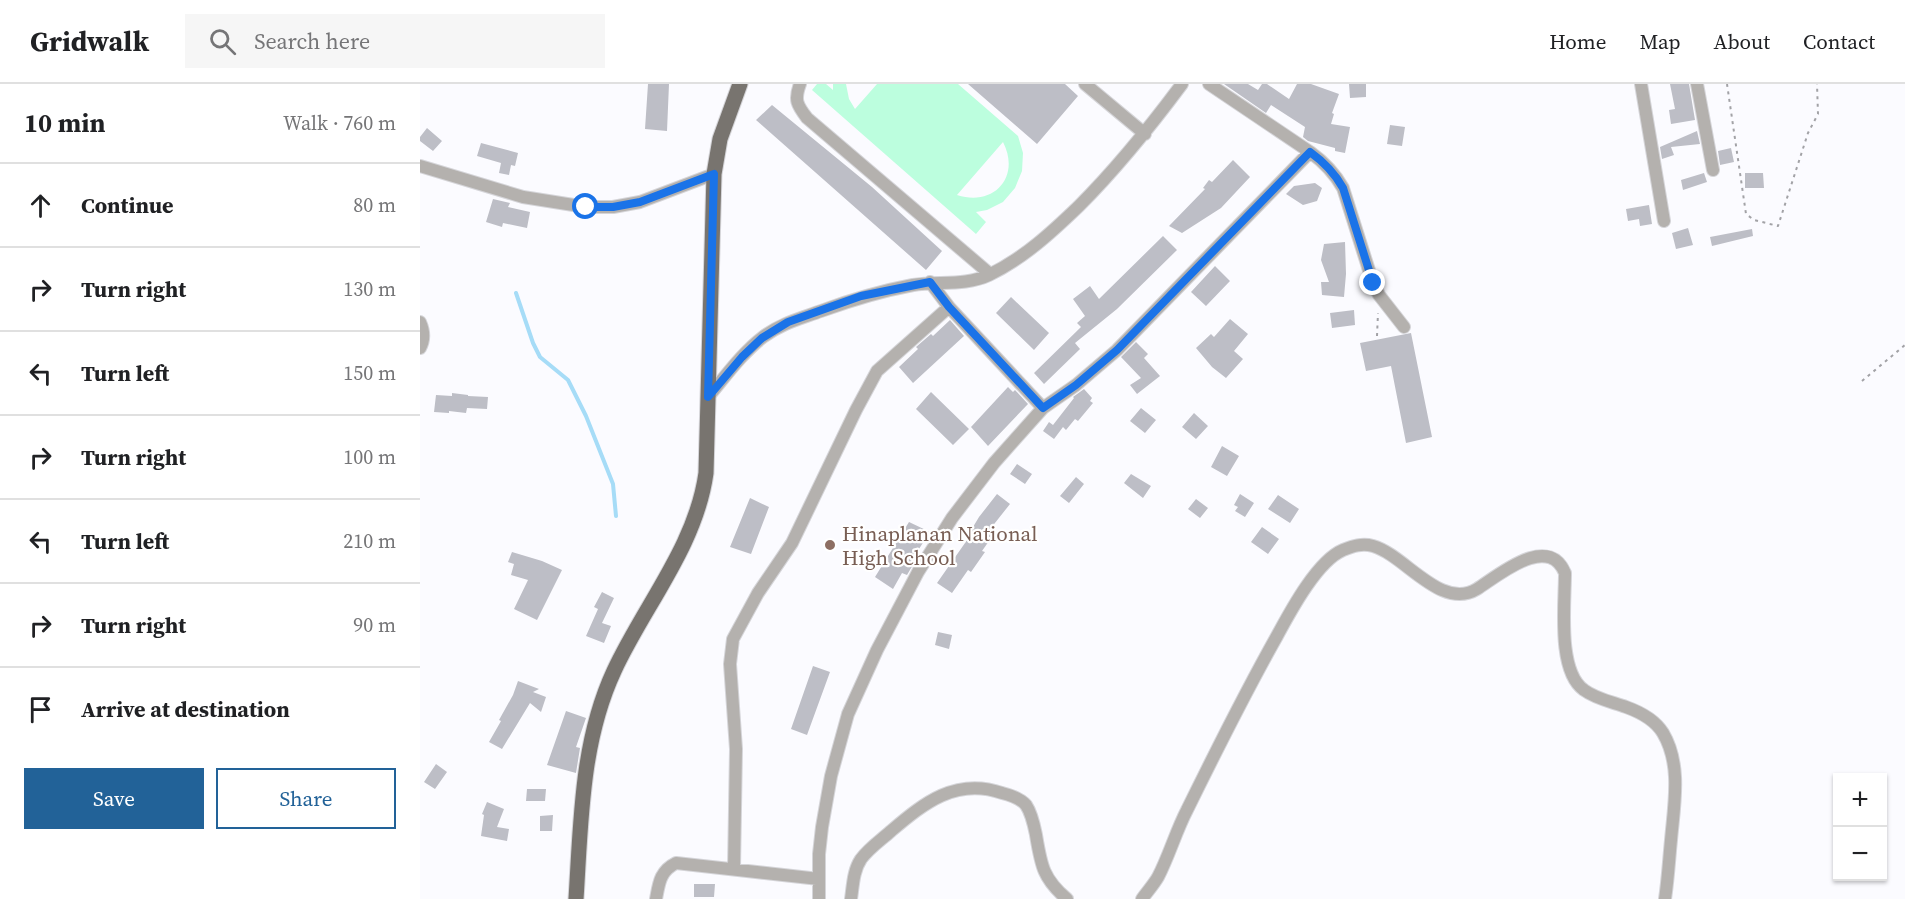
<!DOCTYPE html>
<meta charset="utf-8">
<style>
body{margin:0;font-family:"Source Serif 4",serif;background:#f6f6f6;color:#202124}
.controls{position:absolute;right:18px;bottom:18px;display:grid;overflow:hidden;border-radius:0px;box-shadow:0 2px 4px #0004}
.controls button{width:54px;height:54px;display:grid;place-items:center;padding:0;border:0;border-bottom:2px solid #e0e0e0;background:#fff;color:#202124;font:30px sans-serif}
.stop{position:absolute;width:18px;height:18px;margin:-14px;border:4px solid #1a73e8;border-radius:50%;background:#fff}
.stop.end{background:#1a73e8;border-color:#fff;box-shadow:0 2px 6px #0008}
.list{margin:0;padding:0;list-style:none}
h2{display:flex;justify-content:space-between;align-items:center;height:78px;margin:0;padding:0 24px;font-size:26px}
h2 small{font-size:20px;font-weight:400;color:#757577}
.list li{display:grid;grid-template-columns:39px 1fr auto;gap:18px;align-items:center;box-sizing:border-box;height:84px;padding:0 24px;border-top:2px solid #e0e0e0}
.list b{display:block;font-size:22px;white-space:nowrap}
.list em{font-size:20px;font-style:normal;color:#757577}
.actions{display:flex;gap:12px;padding:18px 24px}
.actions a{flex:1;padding:14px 0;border:2px solid #226298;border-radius:0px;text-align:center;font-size:21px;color:#226298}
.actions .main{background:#226298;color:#fff}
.icon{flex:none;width:33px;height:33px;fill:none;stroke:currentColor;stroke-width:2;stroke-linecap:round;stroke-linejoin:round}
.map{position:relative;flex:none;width:1485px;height:815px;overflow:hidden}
header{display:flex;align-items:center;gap:36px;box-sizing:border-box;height:84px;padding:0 30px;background:#fff;border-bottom:2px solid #e0e0e0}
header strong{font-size:28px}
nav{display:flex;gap:33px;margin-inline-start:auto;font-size:21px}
.search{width:420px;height:54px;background:#f6f6f6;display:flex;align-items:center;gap:15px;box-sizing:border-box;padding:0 21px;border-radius:0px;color:#757577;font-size:22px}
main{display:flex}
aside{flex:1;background:#fff}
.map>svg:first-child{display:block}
.green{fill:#bcfede;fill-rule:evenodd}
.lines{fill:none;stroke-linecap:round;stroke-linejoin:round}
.stream{stroke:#a6dcf7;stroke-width:4}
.building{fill:#bdbec6}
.minor-casing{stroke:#d5d5d9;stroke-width:14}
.major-casing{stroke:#d5d5d9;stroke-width:17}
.path{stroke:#a2a2a6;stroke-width:2;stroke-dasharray:3 4.5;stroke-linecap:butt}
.minor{stroke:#b4b1ae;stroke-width:12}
.major{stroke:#78746f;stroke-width:15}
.route{stroke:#1a73e8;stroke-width:8}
.education-dot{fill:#8d6e63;stroke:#fff;stroke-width:2}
.labels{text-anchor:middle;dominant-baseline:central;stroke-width:4.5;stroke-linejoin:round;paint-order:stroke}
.education-label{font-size:21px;fill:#785e54;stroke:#fff;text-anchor:start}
</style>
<header>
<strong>Gridwalk</strong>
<div class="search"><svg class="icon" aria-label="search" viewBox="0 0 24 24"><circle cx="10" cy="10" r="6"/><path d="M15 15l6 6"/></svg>Search here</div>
<nav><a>Home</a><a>Map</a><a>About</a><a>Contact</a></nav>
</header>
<main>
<aside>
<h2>10 min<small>Walk · 760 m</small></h2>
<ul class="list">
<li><svg class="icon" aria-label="ahead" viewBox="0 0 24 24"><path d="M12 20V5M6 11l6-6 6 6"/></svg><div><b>Continue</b></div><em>80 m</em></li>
<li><svg class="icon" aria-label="right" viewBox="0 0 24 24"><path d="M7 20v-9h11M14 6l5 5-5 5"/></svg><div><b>Turn right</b></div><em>130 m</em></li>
<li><svg class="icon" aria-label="left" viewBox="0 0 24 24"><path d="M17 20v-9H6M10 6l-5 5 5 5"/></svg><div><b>Turn left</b></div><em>150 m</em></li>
<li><svg class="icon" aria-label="right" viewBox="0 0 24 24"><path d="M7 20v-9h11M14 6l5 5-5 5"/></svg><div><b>Turn right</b></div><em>100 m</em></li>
<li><svg class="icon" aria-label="left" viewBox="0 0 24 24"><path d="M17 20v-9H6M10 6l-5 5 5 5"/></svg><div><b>Turn left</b></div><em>210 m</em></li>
<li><svg class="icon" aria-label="right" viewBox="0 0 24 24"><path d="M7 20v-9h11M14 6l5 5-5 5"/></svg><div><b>Turn right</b></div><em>90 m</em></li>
<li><svg class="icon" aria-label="arrive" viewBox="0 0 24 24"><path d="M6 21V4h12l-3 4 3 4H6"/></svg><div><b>Arrive at destination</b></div></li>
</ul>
<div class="actions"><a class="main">Save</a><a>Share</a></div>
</aside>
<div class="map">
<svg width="1485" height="815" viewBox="0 0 1485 815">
<rect width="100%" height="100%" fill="#fbfbff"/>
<path class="green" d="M397,0H406L413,6V0H426L429,15L435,25L457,0H538L598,52L603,69L602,87L595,104L583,118L567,126L556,128L566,138L556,150L392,6ZM583,58C601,93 574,123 537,111Z"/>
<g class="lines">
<path class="stream" d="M96,209L113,259L120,273L148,296L166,332L193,400L196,432"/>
</g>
<path class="building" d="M228,0H249L247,47L225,45Z
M548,0H645L658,12L617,60Z
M804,0H828L838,6L842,0H847L869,15L877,0H891L919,10L912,29L914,30L911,40L930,43L925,69L915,67V64L888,57L883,53L885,43L851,21L846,29Z
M929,0H946V13L930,14Z
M1250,0H1269L1275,36L1251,40L1249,26L1255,25Z
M352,21L452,103L522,167L506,186L336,36Z
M970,41L985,43L982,62L967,60Z
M7,44L22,57L13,67L0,57V53Z
M1277,47L1280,60L1251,63L1254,71L1242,75L1240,63Z
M61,59L98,69L95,82L91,81L89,91L79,89L81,79L57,72Z
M1311,64L1314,78L1300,81L1298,67Z
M813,76L830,93L801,124L762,149L749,142L785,105L783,104L789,96L792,98Z
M1284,89L1287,98L1263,106L1261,96Z
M1325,89H1343L1344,104H1325Z
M895,99L902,104L897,117L883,121L866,110L874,102Z
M73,115L90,119L88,123L110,128L107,144L83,139L82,143L66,138Z
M1229,121L1232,140L1220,142L1219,135L1208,137L1206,125Z
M1268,144L1273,161L1256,165L1252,149Z
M1332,145L1333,152L1292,162L1290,153Z
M743,152L757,166L697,225L655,259L660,265L624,300L614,289L661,243L657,239L665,232L653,215L670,202L679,215Z
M925,158L926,190L924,213L902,211L901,198H909L901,176L904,160Z
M795,182L810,197L786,222L771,208Z
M591,213L629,249L614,266L576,229Z
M934,226L935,241L912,244L910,229Z
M810,235L828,250L814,267L823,275L806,294L792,283L776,264L791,250L794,253Z
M530,236L544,252L493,299L479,283L498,265L496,263L511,250L513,252Z
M991,249L1012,353L986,359L971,282L946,287L940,259Z
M716,258L728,270L724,274L740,292L717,310L710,301L721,294L701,273Z
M588,303L593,308L595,306L608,320L568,362L551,343Z
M664,305L672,314L670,317L673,319L658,337L655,335L646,346L643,343L634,355L623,347L629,338L633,341L654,314L653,313Z
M511,308L549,345L533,361L496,325Z
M32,309L48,311V312L68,313L67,325L47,324L46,329L29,327V329L14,328L16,311L32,312Z
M721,324L736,336L725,349L710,337Z
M774,329L788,342L776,355L762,343Z
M802,362L819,372L807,392L791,383Z
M597,380L612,390L605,400L590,390Z
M711,390L731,402L723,414L704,399Z
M656,393L664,400L649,419L640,412Z
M577,410L590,420L571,444L576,447L562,467L565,468L551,488L548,486L532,509L517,499L552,449L550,448L559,433Z
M820,410L834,419L825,433L815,427L818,423L814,421Z
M858,411L879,425L870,439L848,425Z
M330,414L349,423L331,470L310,463Z
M776,415L788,424L780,434L768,425Z
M489,438L510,448L495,471L497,474L487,491L482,489L473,505L455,493Z
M842,443L859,455L848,470L831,458Z
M92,468L122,477L142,486L117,536L94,525L108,496L91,491L94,480L88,478Z
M182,508L194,514L182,539L191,542L184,559L166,552L178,525L174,523Z
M518,548L532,551L529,565L515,561Z
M393,582L410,588L387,651L371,645Z
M98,597L119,605L113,608L126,613L121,628L110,619L82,665L69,658L81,637L79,636L93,611Z
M146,627L166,634L156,663L160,664L156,689L127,681Z
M16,680L27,688L15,705L4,698Z
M107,705H126L125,717H106Z
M67,718L84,725L77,743L89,745L87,757L61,752L64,731L62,730Z
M133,731L132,747H120V732Z
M274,800H295L294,813H274Z"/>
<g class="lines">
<g class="minor-casing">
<path id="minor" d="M380,0C374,16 377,21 387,34L570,190
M665,0L725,50
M789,0L890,68C904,78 914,88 923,104L953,199L959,211L984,243
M1221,0L1244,137
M1277,0L1293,86
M0,82L103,113L166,123H193L220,118L294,90
M510,198L529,223L623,324
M0,238C4,247 5,255 0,264
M288,313C305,293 322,269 343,253C362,239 379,235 401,227C431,216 461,207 493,201C518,197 546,202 569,191C604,174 632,148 659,122C697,84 730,43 762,0
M314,785L316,665L310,580L313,555L338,509L372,459L436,326L457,287L529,223
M236,815C239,799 240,787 256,779L399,795
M399,815V770L402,743L411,692L428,630L457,566L498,488L532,434L574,379L623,324L656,301L697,266L890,68
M431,815C433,802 433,787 441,775C449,764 461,756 471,747C504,719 536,693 582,709C590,711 600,714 606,721C612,730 614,741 616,751C621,781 623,795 647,815
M722,815C727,808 734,800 738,793C749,772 756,747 767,726C796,667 825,609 857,552C870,528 897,477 923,466C933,462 942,459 953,462C985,471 1021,527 1057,505C1079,491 1128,449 1145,489C1145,520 1137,587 1164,606C1176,615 1192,618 1206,623C1220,628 1235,636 1243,649C1262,681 1254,721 1251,756C1249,776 1248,795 1245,815"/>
</g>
<g class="major-casing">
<path id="major" d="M156,815C161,738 161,658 194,587C224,522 276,462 286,389L294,90L300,55L320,0"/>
</g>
<path class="path" d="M1307,0L1326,130L1334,136L1358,142L1388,49L1398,30L1397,0
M957,252L958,229
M1442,297L1485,261"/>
<use href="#minor" class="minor"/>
<use href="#major" class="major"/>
</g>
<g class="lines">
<path class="route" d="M166,123H193L220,118L294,90L288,313L322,273L342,254L368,238L441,212L510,198L529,223L623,324L656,301L697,266L890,68C904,78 914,88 923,104L953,199"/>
</g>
<circle class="education-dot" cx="410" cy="461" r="6"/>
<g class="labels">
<g class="education-label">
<text x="422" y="449">Hinaplanan National<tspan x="422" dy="24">High School</tspan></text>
</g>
</g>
</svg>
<div class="controls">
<button>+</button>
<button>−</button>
</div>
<div class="stop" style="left:166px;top:123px"></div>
<div class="stop end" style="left:953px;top:199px"></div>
</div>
</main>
